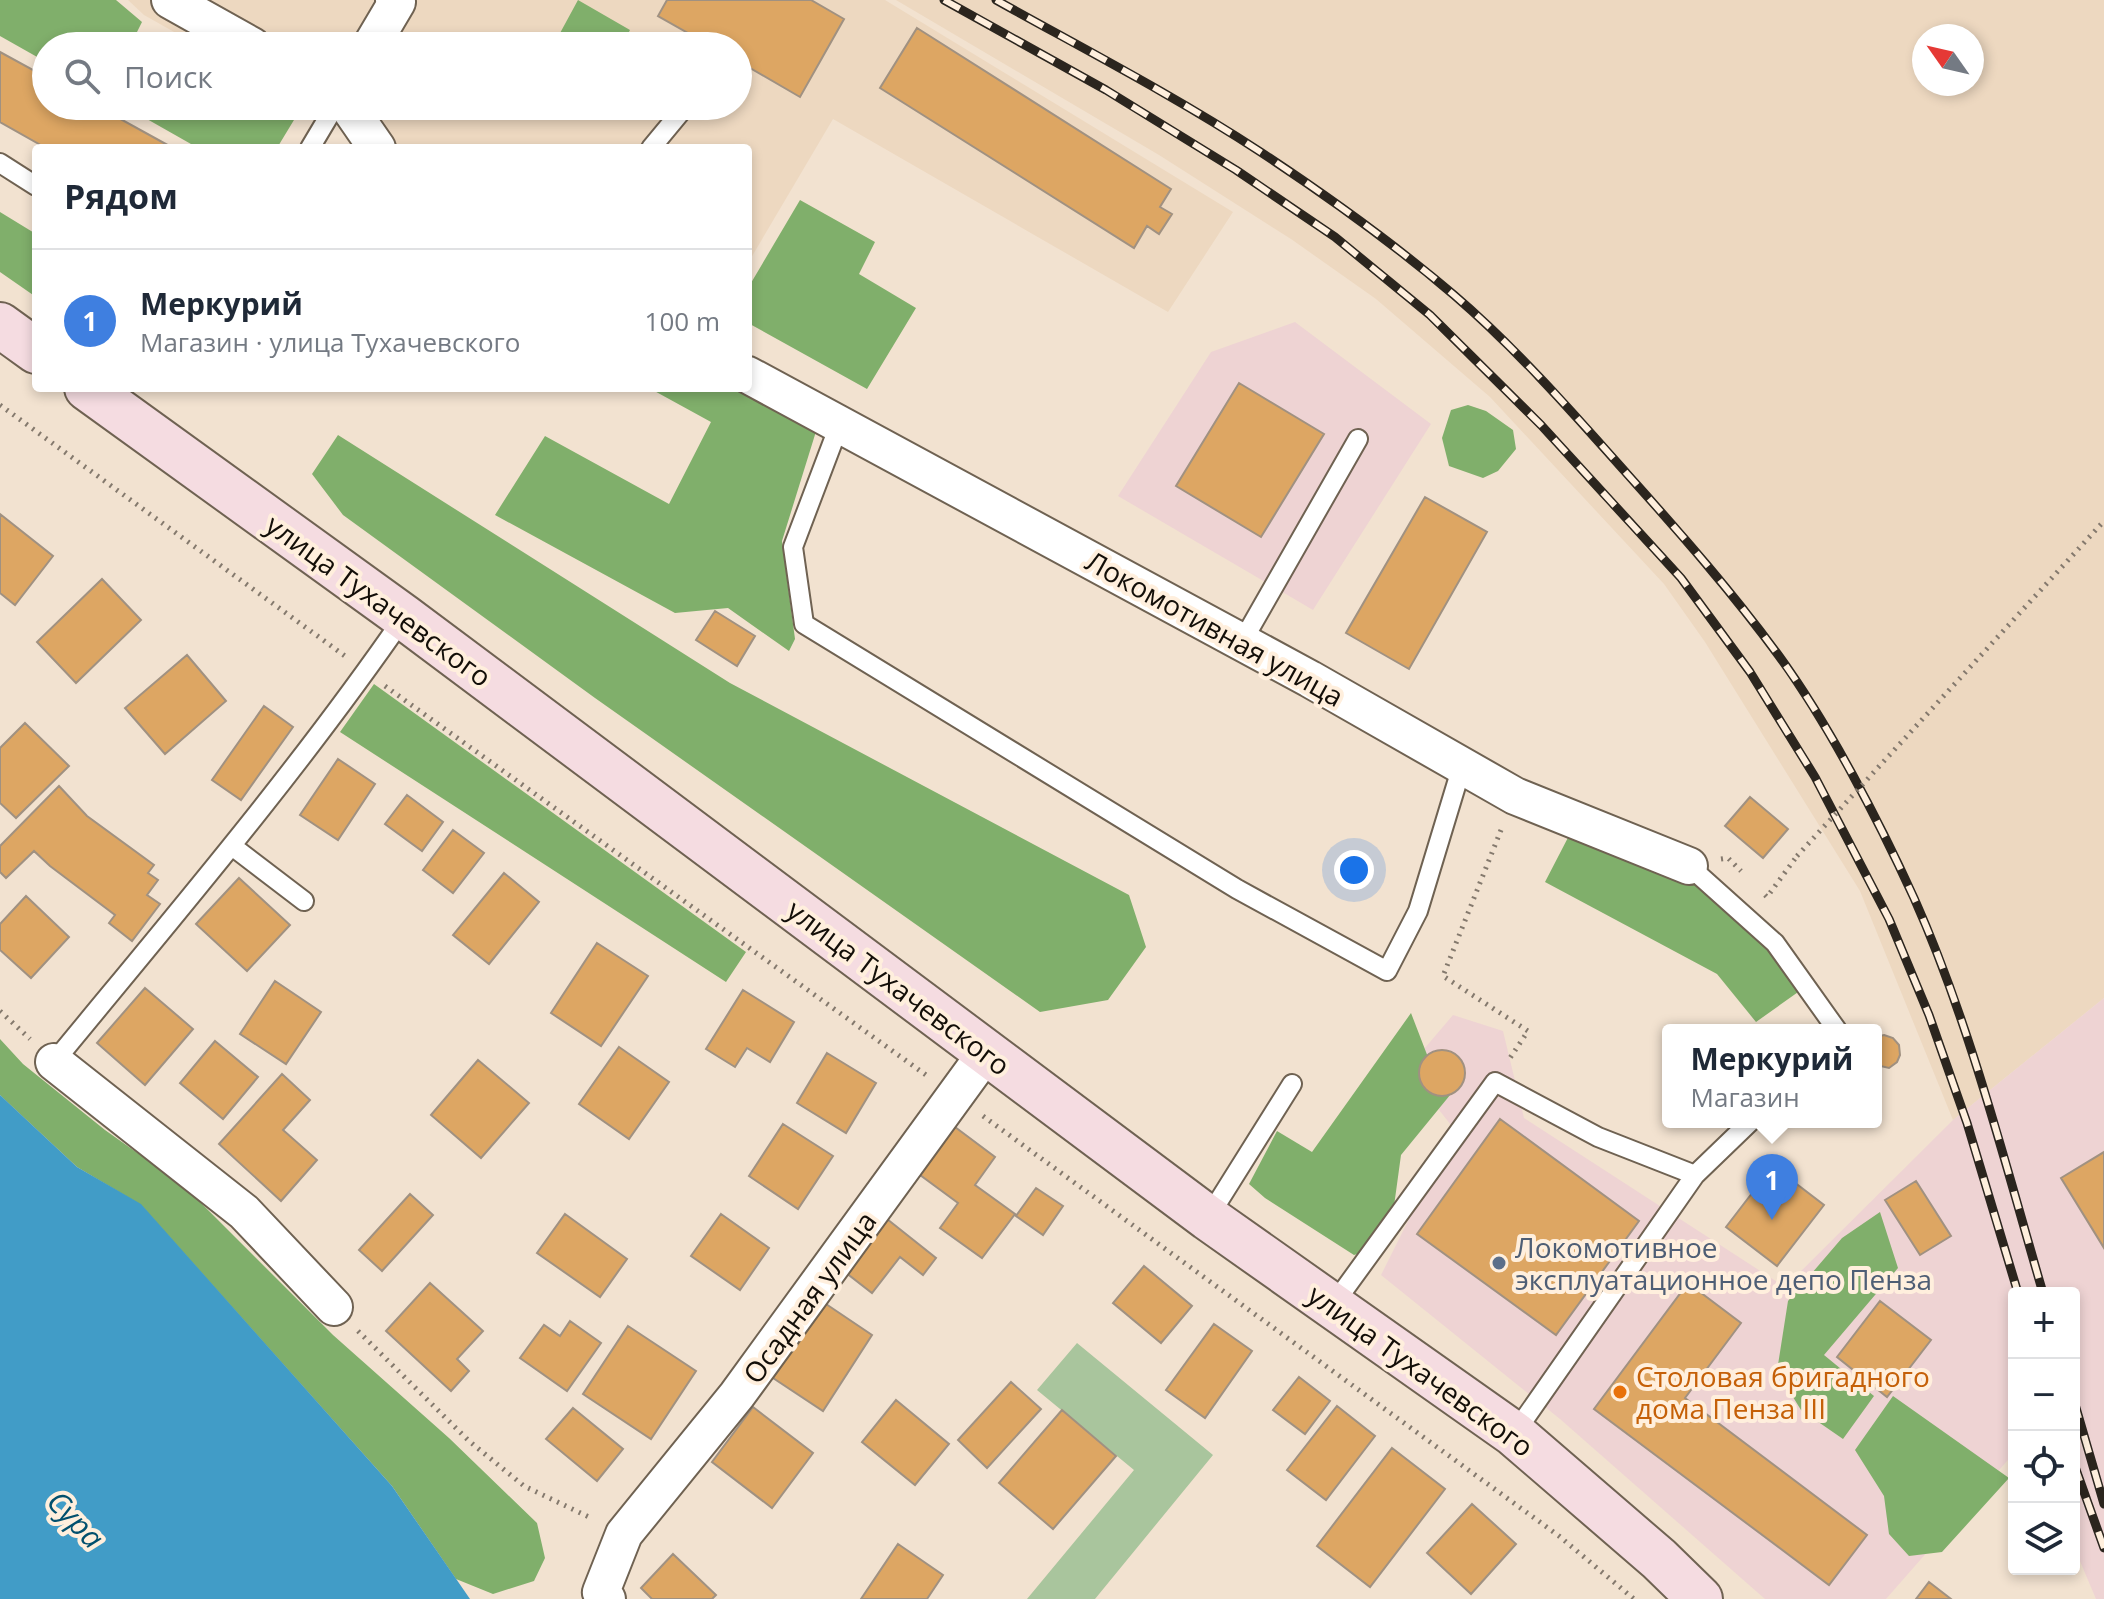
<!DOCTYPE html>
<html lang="ru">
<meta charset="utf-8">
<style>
body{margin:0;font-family:"Open Sans",sans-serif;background:#f2f2f3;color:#1f2937}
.controls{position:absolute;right:24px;bottom:24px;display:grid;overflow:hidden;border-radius:8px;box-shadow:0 4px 12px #0003}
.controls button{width:72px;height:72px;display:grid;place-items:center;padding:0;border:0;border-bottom:2px solid #e0e1e3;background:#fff;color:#1f2937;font:40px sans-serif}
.compass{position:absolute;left:1912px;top:24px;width:72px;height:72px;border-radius:50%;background:#fff;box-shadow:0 4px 12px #0003;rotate:304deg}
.you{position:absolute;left:1354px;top:870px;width:28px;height:28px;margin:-20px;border:6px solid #fff;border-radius:50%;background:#1a73e8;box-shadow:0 0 0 12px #1a73e833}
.badge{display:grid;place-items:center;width:52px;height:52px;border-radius:50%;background:#1d64b4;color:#fff;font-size:26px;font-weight:700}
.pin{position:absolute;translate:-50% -66px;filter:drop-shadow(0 2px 4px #0008)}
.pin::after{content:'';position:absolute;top:42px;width:28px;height:24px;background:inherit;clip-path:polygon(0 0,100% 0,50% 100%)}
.popup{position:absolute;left:1662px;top:1024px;width:220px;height:104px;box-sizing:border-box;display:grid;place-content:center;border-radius:8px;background:#fff;filter:drop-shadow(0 2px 6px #0005);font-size:26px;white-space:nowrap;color:#747a83}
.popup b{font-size:30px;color:#1f2937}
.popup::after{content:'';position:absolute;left:50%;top:100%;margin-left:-16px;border:16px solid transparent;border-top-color:#fff}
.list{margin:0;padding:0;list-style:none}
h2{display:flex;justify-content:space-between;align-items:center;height:104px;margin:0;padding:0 32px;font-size:34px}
h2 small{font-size:26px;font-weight:400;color:#747a83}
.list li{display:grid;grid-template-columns:52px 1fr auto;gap:24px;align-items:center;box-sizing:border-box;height:144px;padding:0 32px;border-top:2px solid #e0e1e3}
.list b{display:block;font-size:30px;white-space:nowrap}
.list p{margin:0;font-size:26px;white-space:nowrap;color:#747a83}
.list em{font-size:26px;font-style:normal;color:#747a83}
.icon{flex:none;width:44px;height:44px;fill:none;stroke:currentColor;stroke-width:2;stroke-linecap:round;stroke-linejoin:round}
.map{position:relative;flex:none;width:2104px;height:1599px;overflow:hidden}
.search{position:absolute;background:#fff;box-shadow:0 4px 12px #0003;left:32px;top:32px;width:720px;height:88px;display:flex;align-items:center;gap:20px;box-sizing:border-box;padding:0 28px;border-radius:44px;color:#747a83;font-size:30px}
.panel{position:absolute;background:#fff;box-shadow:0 4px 12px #0003;left:32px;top:144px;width:720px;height:248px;border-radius:8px}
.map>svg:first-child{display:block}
.built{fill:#edd8c0;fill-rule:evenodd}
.industrial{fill:#eed3d3}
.green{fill:#a9c59d}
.forest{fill:#80af6b}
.water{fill:#419cc7}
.building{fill:#dda663;stroke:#a09181;stroke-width:2}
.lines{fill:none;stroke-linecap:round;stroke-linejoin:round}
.service-casing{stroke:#6f6252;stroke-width:22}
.minor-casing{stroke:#6f6252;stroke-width:40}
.secondary-casing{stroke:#6f6252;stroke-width:48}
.path{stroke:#84796d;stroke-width:5;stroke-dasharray:2 6;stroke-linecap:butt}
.service{stroke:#fff;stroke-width:18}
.minor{stroke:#fff;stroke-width:36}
.secondary{stroke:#f5dce1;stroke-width:44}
.rail-casing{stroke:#2b251e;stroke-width:9}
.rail{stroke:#ffefdd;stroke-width:6;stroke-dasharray:18;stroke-linecap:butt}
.path-bridge{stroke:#84796d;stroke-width:5;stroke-dasharray:2 6;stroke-linecap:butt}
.service-dot{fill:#5c6f8a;stroke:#ffefdd;stroke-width:3}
.food-dot{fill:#e8710a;stroke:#ffefdd;stroke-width:3}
.labels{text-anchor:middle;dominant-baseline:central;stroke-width:8;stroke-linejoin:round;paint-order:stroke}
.street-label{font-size:28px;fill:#130e08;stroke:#ffefdd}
.service-label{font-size:28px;fill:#4e5e75;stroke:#ffefdd;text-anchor:start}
.food-label{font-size:28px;fill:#c56008;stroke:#ffefdd;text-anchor:start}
.water-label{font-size:30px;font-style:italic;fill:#02506e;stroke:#ffefdd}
</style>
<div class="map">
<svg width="2104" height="1599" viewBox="0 0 2104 1599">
<rect width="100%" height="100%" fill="#f2e2d0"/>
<path class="built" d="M128,0H885L1233,212L1168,312L833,119L748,263V148H363L336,123L303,106H738V46H199L144,15Z
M896,0H2104V998L1953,1120L1860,891L1705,642L1664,584L1490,397L1376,299L1291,239L1159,155ZM1924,36H1972V84H1924Z"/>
<path class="industrial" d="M1295,322L1431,424L1313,610L1118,496L1211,352Z
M2104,998V1599H2096L2074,1547V1293H2014V1453L1886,1599H1765L1560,1419L1381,1275L1454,1129L1407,1069L1453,1015L1503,1031L1524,1118L1785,1287L1953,1120Z"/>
<path class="green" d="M1077,1343L1213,1455L1095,1599H1027L1134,1470L1037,1390Z"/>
<path class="forest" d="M0,0H116L142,22L134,38L146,46H46V62L0,36Z
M578,0L630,30L622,46H553Z
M124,106H280L297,115L277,148H198Z
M800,200L875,242L859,274L916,308L867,389L748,323V288Z
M0,212L36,234V297L0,272Z
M649,388H748L818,425L782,541L795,639L789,651L728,608L675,613L495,515L545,436L669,504L711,422Z
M1468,405L1486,411L1513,430L1516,449L1498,471L1483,478L1449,466L1442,438L1451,410Z
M338,435L730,683L1129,895L1146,947L1108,1000L1040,1012L595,698L343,515L312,474Z
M374,684L746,952L726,982L340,732Z
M1574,826L1683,872L1770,948L1801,990L1756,1022L1717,974L1545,882Z
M1411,1013L1431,1065L1455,1089L1401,1155L1391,1228L1378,1248L1354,1255L1265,1198L1249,1184L1277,1131L1312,1152Z
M0,1039L23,1064L105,1130L184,1186L333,1335L449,1438L537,1523L545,1558L534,1581L493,1594L456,1579L392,1486L141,1205L77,1167L3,1098L0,1095Z
M1880,1212L1898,1268L1824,1355L1874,1396L1843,1439L1801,1410L1777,1371L1788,1301L1842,1238Z
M1893,1396L2009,1478L1942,1552L1909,1556L1889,1534L1884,1496L1855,1450Z"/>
<path class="water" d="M0,1095L77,1167L141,1204L392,1486L470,1599H0Z"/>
<path class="building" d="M667,0H811L844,19L800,97L738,61V46H711L658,16Z
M917,28L1171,189L1160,207L1172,214L1159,234L1147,226L1134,248L880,88Z
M0,52L46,77V106H97L173,148H46L0,122Z
M1239,383L1324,434L1261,537L1176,486Z
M1425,497L1487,532L1409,669L1346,633Z
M0,514L53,556L15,605L0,593Z
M102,579L141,620L76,683L37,642Z
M715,611L755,636L737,666L696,640Z
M187,655L226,701L165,754L125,708Z
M264,706L293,727L241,800L212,780Z
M25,723L69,766L16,818L0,803V748Z
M338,759L375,784L338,840L300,815Z
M59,786L87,816L154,865L148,873L158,880L147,895L160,904L132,941L109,923L115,915L50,866L34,851L6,878L0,872V846Z
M407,795L443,822L422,851L385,824Z
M1750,797L1788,829L1763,858L1725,826Z
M453,830L484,853L453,893L423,870Z
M504,873L539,902L489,964L453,935Z
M239,878L290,925L247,971L196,924Z
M26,896L69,937L31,978L0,950V924Z
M597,943L648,976L601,1046L551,1013Z
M275,981L321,1012L286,1064L240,1034Z
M145,988L193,1029L145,1085L97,1043Z
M743,990L794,1022L770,1062L747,1048L735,1067L706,1049Z
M1884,1035L1893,1038L1899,1045L1900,1055L1897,1062L1889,1068L1876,1065V1037Z
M215,1041L258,1077L223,1119L180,1083Z
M619,1047L669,1082L629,1139L579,1104Z
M1419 1073a23 23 0 1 1 46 0a23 23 0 1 1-46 0Z
M827,1053L876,1083L846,1133L797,1103Z
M478,1060L529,1103L481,1158L431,1115Z
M282,1074L310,1100L283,1130L317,1160L281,1201L219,1144Z
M1500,1119L1639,1221L1556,1335L1417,1234Z
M783,1124L833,1156L798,1209L749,1176Z
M951,1124L995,1157L975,1185L1015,1214L982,1258L940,1228L958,1203L916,1172Z
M2104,1152V1248L2061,1178Z
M1773,1166L1824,1205L1777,1266L1726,1227Z
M1916,1181L1951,1236L1920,1255L1885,1200Z
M1036,1188L1063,1206L1043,1235L1016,1216Z
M410,1194L433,1215L382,1271L359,1250Z
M565,1214L627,1259L600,1297L537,1253Z
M721,1214L769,1248L740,1290L691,1256Z
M887,1219L936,1258L923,1275L900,1257L872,1293L845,1272Z
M1144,1266L1192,1306L1161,1343L1113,1303Z
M430,1283L483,1331L457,1359L469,1371L451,1391L386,1331Z
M1688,1283L1741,1323L1685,1398L1867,1535L1829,1585L1594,1409Z
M1880,1301L1931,1340L1887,1397L1837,1357Z
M823,1302L872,1335L823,1411L773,1378Z
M570,1321L601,1343L567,1391L520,1358L544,1325L560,1336Z
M1214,1324L1252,1351L1205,1418L1166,1390Z
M628,1326L696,1371L651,1439L583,1394Z
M1299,1377L1330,1401L1305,1434L1273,1410Z
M1011,1382L1041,1409L987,1468L958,1440Z
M896,1400L949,1444L915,1485L862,1442Z
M1337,1406L1375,1436L1326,1500L1287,1470Z
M753,1407L813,1453L772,1508L712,1462Z
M573,1408L623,1449L597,1481L546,1439Z
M1062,1410L1116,1456L1053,1529L999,1483Z
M1392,1448L1445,1489L1370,1587L1317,1546Z
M1472,1504L1516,1544L1471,1594L1427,1553Z
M898,1544L943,1575L927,1599H861Z
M673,1554L716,1595L712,1599H652L641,1588Z
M1929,1582L1951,1599H1916Z"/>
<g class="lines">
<g class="service-casing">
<path id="service" d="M310,148L335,106
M651,148L680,113
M0,163L36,186
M840,423L793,547L804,624L1237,889L1387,971L1418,911L1462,766
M1242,642L1358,439
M232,846L304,901
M1689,866L1775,943L1837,1030
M54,1062C174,916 297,772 404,617
M1208,1218L1292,1084
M1333,1305L1495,1082L1598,1137L1695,1175L1750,1122
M1514,1434L1695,1175"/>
</g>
<g class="minor-casing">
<path id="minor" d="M170,0L252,46
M371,46L397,2L394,0
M348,106L377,148
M748,375L1310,679L1515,796L1689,866
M54,1062L244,1212L334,1307
M607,1599L601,1592L624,1534L737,1395L986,1053"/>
</g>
<g class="secondary-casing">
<path id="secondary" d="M0,325L36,351
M87,388L404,617L1208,1218L1514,1434L1659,1559L1700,1599"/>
</g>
<path class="path" d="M0,405L345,656
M385,686L926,1075
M1501,830L1443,976L1528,1031L1508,1061
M1721,859L1728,858L1741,871
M1765,895L1767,897L1797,856
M0,1011L30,1039
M983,1116L1559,1536L1634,1599
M358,1331L469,1441L524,1486L591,1518"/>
<use href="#service" class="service"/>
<use href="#minor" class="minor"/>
<use href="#secondary" class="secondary"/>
<g class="rail-casing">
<path id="rail" d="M944,0L1106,90L1236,170L1335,237L1430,315L1541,425L1681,578L1750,672L1815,777L1889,919L1929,1015L1967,1123L2018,1293
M996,0C1084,49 1175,96 1259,151C1326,195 1393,243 1454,295C1517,349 1574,414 1629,476C1681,534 1732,592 1779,656C1829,725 1878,819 1914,898C1969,1021 2005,1163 2043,1293
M2074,1401L2104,1504
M2074,1464L2104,1548"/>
</g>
<use href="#rail" class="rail"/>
<path class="path-bridge" d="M1797,856L2104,521"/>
</g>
<circle class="service-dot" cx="1499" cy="1263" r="8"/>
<circle class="food-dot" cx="1620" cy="1392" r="8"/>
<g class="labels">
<g class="street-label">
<text transform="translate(379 600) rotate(36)">улица Тухачевского</text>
<text transform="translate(1215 628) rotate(29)">Локомотивная улица</text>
<text transform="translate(899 987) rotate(37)">улица Тухачевского</text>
<text transform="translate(809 1297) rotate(-54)">Осадная улица</text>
<text transform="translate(1421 1370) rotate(36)">улица Тухачевского</text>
</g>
<g class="service-label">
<text x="1515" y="1247">Локомотивное<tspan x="1515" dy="32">эксплуатационное депо Пенза</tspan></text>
</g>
<g class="food-label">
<text x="1636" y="1376">Столовая бригадного<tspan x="1636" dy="32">дома Пенза III</tspan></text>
</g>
<g class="water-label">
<text transform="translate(76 1519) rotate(46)">Сура</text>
</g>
</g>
</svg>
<div class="controls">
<button>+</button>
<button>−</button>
<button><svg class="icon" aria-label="locate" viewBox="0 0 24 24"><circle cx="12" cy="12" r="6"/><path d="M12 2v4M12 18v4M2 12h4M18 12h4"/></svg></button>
<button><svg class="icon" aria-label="layers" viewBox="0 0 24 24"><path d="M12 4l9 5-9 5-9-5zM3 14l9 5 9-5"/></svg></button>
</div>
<svg class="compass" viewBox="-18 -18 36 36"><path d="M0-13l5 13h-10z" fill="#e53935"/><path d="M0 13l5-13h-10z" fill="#747a83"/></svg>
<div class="you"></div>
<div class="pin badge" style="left:1772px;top:1220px;background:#3f7fe0">1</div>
<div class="popup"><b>Меркурий</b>Магазин</div>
<div class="search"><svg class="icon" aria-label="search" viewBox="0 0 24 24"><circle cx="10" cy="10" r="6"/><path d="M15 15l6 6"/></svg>Поиск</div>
<section class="panel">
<h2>Рядом<small></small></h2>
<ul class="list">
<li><span class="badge" style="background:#3f7fe0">1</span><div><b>Меркурий</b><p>Магазин · улица Тухачевского</p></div><em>100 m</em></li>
</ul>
</section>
</div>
